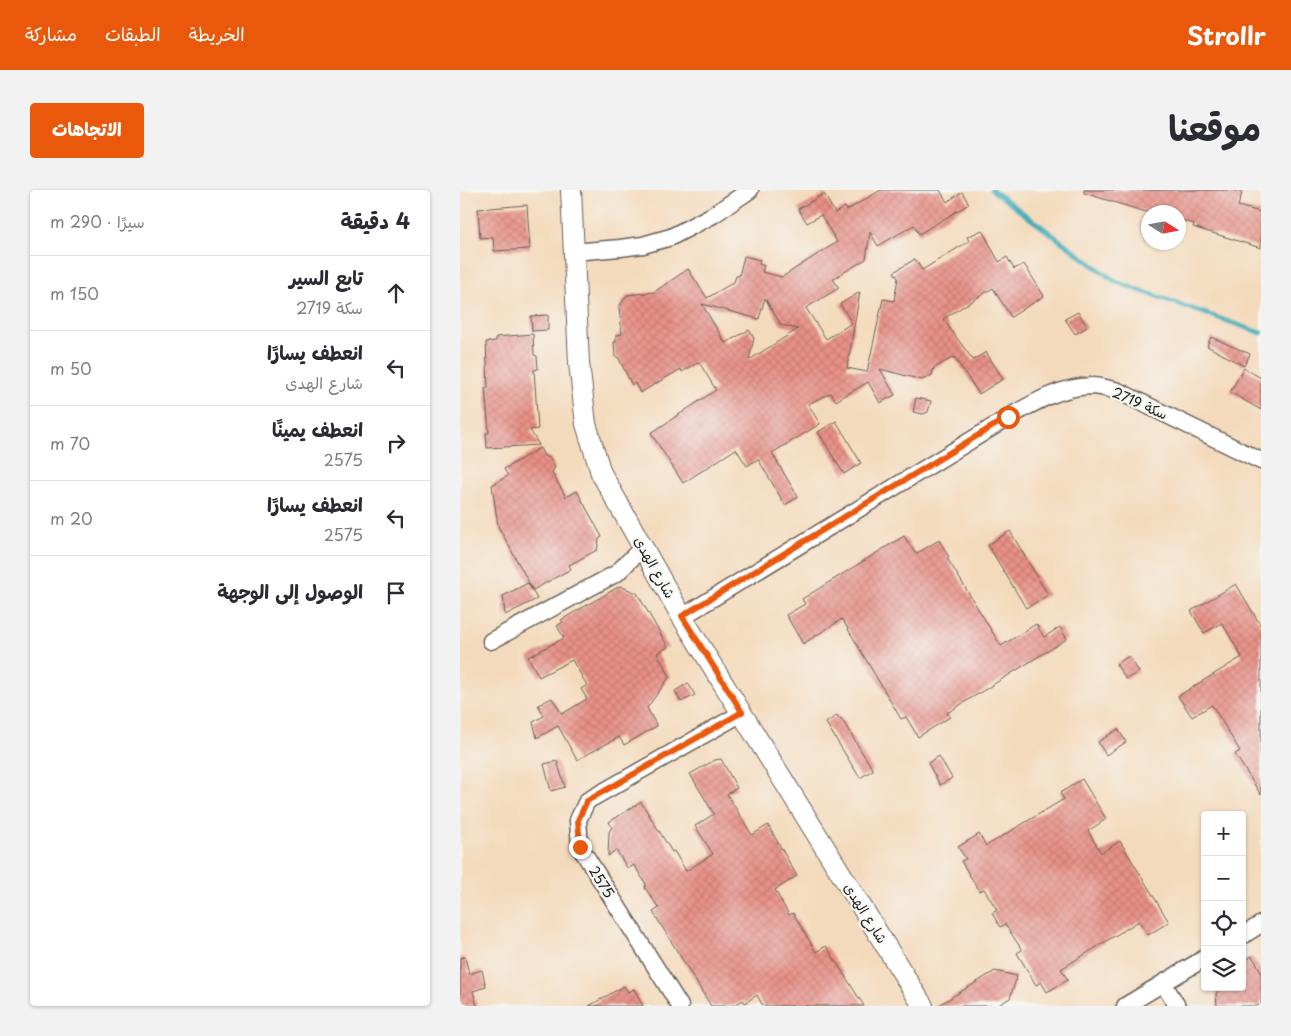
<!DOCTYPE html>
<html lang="ar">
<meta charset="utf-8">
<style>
body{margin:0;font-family:"Playpen Sans","Playpen Sans Arabic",sans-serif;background:#f2f2f3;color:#2b2b33;direction:rtl}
.controls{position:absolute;right:15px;bottom:15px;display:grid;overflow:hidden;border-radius:5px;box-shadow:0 1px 4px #0004}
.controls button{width:45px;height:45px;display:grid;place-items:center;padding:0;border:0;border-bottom:1px solid #e1e1e2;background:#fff;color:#2b2b33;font:25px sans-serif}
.compass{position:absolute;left:681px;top:15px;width:45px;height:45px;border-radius:50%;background:#fff;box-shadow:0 1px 4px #0004;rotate:101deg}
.stop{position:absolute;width:15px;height:15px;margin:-11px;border:4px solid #ea580c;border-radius:50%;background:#fff}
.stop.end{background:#ea580c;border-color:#fff;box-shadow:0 1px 5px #0008}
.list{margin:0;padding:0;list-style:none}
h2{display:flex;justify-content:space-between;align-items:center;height:65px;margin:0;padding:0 20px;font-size:21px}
h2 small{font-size:16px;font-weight:400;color:#7c7c81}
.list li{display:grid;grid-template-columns:32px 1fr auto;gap:15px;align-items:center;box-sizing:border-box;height:75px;padding:0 20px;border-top:1px solid #e1e1e2}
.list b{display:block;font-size:19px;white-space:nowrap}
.list p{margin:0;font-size:16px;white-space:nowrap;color:#7c7c81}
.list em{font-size:16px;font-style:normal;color:#7c7c81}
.icon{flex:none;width:28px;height:28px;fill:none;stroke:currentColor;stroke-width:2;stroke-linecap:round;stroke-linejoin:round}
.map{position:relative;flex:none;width:801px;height:816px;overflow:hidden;direction:ltr;border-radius:5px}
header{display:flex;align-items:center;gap:30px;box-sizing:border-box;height:70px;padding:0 25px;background:#ea580c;color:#fff}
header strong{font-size:24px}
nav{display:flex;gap:28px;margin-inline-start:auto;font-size:18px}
.intro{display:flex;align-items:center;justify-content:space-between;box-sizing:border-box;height:120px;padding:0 30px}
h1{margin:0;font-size:35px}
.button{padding:12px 22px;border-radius:5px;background:#ea580c;color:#fff;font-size:18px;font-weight:700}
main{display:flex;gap:30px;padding:0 30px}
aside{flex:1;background:#fff;border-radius:5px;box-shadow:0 1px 4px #0004}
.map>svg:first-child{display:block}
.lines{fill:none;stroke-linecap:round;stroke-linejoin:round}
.stream{stroke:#3aabb7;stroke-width:5}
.building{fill:url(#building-cross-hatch);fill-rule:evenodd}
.minor-casing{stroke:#685e54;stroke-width:19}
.tertiary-casing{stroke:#685e54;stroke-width:22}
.minor{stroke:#fff;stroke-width:16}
.tertiary{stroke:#fff;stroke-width:20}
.route{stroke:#ea580c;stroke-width:6}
.labels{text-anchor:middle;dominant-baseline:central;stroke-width:4.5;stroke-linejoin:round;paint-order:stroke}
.street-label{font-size:14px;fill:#1c1c1c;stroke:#f6f6f2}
</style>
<header>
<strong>Strollr</strong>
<nav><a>الخريطة</a><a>الطبقات</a><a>مشاركة</a></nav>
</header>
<div class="intro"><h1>موقعنا</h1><a class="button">الاتجاهات</a></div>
<main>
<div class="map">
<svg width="801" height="816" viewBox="0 0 801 816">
<defs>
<pattern id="building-cross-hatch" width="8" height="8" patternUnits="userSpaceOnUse" patternTransform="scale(1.25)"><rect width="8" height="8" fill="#e89188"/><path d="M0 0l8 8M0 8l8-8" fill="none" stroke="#c67c75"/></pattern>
</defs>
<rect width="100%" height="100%" fill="#f6f6f2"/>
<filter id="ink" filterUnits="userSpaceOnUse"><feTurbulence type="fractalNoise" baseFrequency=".02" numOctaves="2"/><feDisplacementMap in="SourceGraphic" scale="10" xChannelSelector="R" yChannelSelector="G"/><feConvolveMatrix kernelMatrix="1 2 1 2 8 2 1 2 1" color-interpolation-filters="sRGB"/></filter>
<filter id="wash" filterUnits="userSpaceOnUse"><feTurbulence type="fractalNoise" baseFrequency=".0096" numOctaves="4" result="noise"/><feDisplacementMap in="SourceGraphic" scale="20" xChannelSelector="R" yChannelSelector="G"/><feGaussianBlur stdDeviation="1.12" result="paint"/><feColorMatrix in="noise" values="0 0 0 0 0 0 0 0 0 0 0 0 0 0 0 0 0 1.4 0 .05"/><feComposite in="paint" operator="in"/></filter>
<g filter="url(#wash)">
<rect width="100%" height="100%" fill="#f4dabc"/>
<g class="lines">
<path class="stream" d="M532,0L656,92L801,143"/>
</g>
<g id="blocks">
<path class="building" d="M421,0H480L487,12L502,2L509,14L459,44L454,35L418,56L410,42L406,69L373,89L379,98L346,118L366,149L392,133L380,114L400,102L387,178L407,182L423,109L434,111L438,88L434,82L455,69L462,80L509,51L507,47L522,40L539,72L547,67L554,79L564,74L584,106L551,127L533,98L483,129L513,170L526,162L543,189L519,204L494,167L474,178L472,185L462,190L420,179L435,205L420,213L408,192L376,211L371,203L348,214L360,234L312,263L338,307L325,315L298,269L287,276L276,259L223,293L191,243L256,200L239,172L222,182L221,179L180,203L175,193L172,195L158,167H155L154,152H156V145L162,144L159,117L167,105L194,102L228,79L247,108L274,92L276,86H279L284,66L300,70L299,74L304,76L302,82L322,87L377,52L361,25L347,33L338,19L364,4L375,23L385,17L387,20ZM305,108L321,135L338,139L289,170L294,148L289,140L265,153L242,114L299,129Z
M624,0H774L782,3L778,16L801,22V58L733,37L734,34L718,29V22H686L624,3Z
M67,15L70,59L34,61L33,47L20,48L18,19Z
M618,122L627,137L615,144L605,129Z
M88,125V140L72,141L71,126Z
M73,144L74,165L77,166L78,179L74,180L78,239L70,240L79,255L27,258L26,243H29L25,198H28L26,152L36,151V147Z
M751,147L790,164L784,176L747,156Z
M784,178L801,188V220L770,202Z
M456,208L471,211L468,222L463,224L453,222Z
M376,231L401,273L384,284L358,242Z
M80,258L84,266L90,268L95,277L92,283L106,307L117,301L142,347L139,349L137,360L109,375L111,379L73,400L38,336L32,295L48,286L44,279Z
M550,341L588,405L566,418L528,355Z
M444,346L456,364L479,350L489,367L487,368L541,456L576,434L584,447L600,437L607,449L487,523L490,527L458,547L446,527L441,529L382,429L343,454L326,425L345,414L342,409Z
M68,393L77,409L45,425L43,406Z
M776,394L801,436V605L775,564L780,561L752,515L732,527L718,506L782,467L762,433L744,443L731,421Z
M160,396L177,403L208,457L197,463L210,486L187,518L197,536L164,555L159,547L117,570L98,536L77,548L73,532L84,526L78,515L92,508L102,524L127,509L121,499L127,495L112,470L79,487L68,467L104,448L97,436L103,432L101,430Z
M669,466L679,482L666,489L656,474Z
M228,493L235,505L221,512L215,501Z
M377,525L379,529L381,528L413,580L400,588L366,533Z
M658,539L666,552L646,565L638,552Z
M479,566L492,588L480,595L468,573Z
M261,569L277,598L267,604L292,645L308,635L337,686L315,700L329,725L333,723L356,762L366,756L404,816H303L297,805L285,813L283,810L273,816H251L193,722L199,718L185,698L186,694L174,675L168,679L156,660L148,666L149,642L152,637L149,632L181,612L212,662L214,661L226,681L253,664L235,636L254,624L230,584L255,570Z
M97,571L105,597L91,601L84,574Z
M622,589L646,629L628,641L641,663L660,651L709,732L688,745L679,731L601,779L608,790L587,802L581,792L576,795L557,763L562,760L545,734L540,737L532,723L537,720L524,699L519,701L501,671L506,669L498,657L519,644L526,656L604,609L600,603Z
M792,766L801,781V816H757L756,804L760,798L782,797V772Z
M5,767L9,784L22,780L26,797L13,801L17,816H2L0,808V768Z
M535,781L557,786L550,808L537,816H477Z
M164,796L168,802L174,799L183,816H129Z"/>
</g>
</g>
<g filter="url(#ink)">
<use href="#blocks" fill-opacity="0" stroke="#685e54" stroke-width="1"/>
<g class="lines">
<g class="minor-casing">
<path id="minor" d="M113,62L160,58L183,55L211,47L253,25L290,0
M222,427L549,227C575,212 600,197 631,196C640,196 650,199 658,201L801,271
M31,451L157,383L183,357
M782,746L801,734
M703,793L717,816
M220,816L120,657L118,630L127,611L282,523
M665,816L745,768"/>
</g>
<g class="tertiary-casing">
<path id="tertiary" d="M111,0L119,173L126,234L141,283L222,427L463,816"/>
</g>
<use href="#minor" class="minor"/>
<use href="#tertiary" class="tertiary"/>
</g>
</g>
<g class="lines" filter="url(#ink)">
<path class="route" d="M120,657L118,630L127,611L282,522L222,426L548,227"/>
</g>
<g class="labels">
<g class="street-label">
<text transform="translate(680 213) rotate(24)">سكة 2719</text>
<text transform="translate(195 377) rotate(61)">شارع الهدى</text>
<text transform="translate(142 692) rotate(58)">2575</text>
<text transform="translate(406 723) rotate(58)">شارع الهدى</text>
</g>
</g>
</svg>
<div class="controls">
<button>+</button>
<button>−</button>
<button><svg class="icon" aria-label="locate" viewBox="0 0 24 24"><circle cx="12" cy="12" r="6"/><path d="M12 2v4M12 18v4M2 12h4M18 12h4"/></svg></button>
<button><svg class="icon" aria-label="layers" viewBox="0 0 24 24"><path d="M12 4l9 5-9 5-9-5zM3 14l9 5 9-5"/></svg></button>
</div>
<svg class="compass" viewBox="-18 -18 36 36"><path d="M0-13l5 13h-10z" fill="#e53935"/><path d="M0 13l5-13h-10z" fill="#7c7c81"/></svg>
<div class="stop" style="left:548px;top:227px"></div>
<div class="stop end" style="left:120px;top:657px"></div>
</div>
<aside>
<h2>4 دقيقة<small>سيرًا · 290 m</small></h2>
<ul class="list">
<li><svg class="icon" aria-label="ahead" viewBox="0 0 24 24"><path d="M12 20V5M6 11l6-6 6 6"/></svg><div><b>تابع السير</b><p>سكة 2719</p></div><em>150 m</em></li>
<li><svg class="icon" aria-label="left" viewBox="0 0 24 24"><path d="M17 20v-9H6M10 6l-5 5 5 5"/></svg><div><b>انعطف يسارًا</b><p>شارع الهدى</p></div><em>50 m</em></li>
<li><svg class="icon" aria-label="right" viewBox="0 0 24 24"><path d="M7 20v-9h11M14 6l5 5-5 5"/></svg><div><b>انعطف يمينًا</b><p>2575</p></div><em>70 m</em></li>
<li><svg class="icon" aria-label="left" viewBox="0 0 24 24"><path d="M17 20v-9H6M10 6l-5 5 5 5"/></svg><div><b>انعطف يسارًا</b><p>2575</p></div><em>20 m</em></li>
<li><svg class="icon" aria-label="arrive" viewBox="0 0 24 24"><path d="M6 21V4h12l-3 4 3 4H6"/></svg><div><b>الوصول إلى الوجهة</b></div></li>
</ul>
</aside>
</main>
